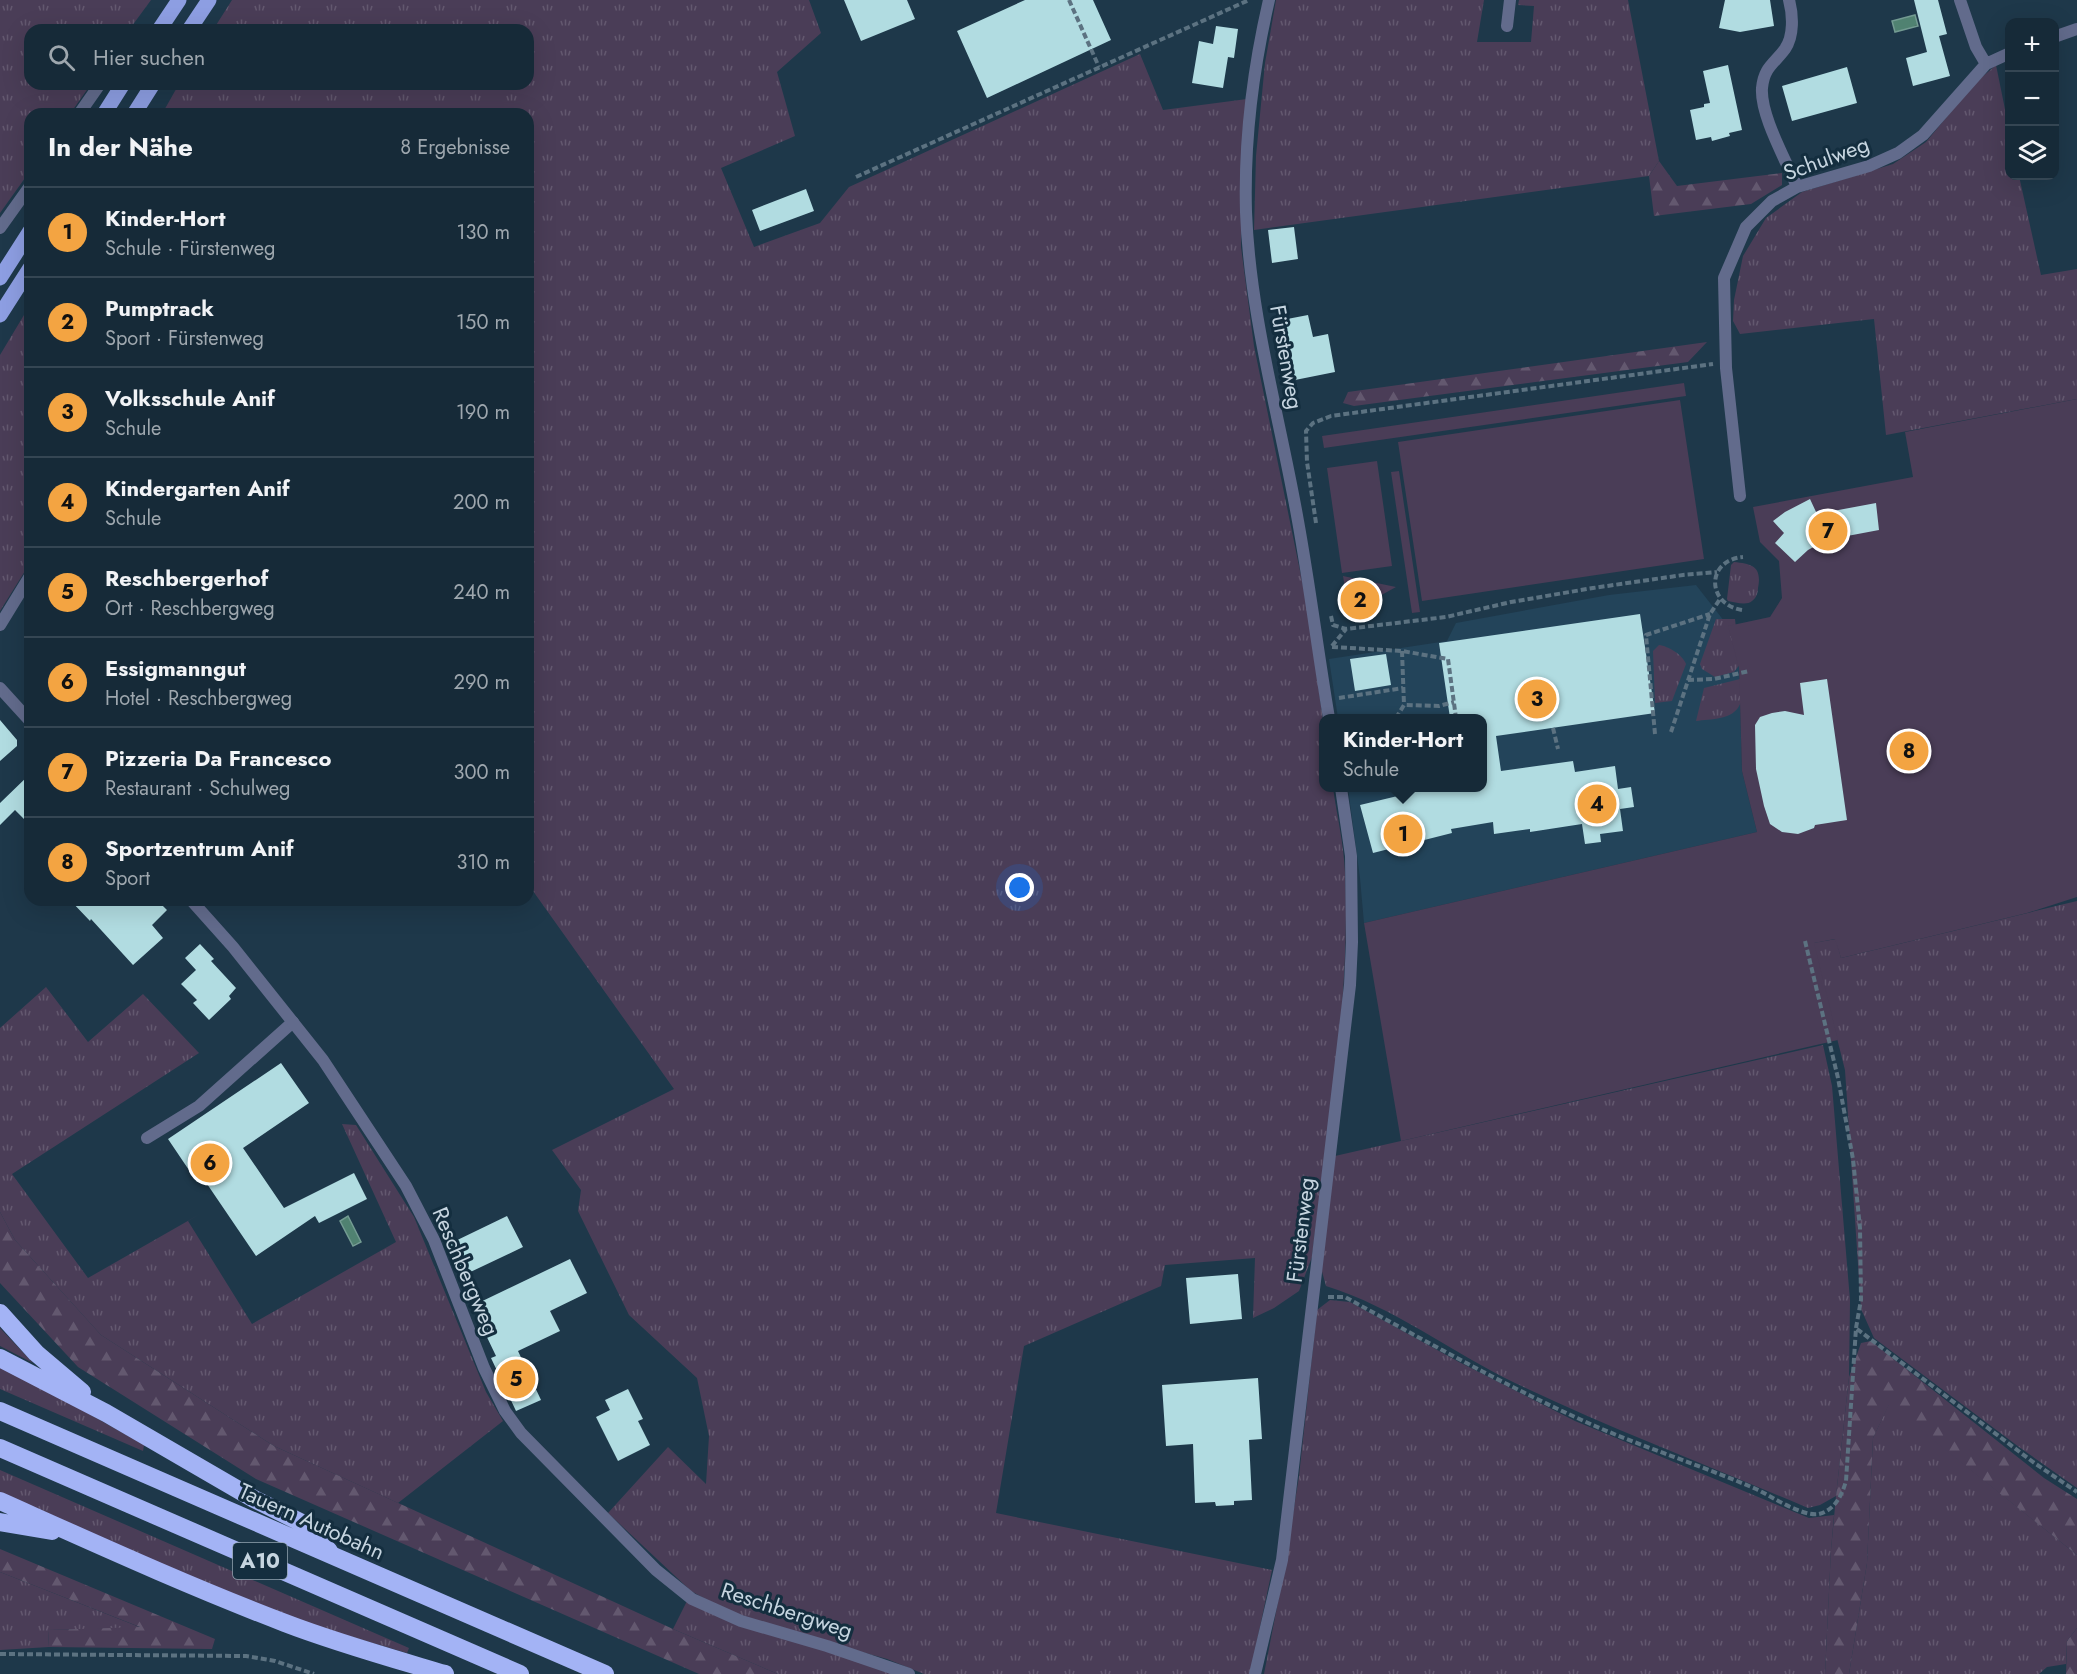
<!DOCTYPE html>
<html lang="de">
<meta charset="utf-8">
<style>
body{margin:0;font-family:Jost,sans-serif;background:#1f3240;color:#f1f3f6}
.controls{position:absolute;right:18px;top:18px;display:grid;overflow:hidden;border-radius:12px;box-shadow:0 6px 24px #0002}
.controls button{width:54px;height:54px;display:grid;place-items:center;padding:0;border:0;border-bottom:2px solid #354653;background:#162a38;color:#f1f3f6;font:30px sans-serif}
.you{position:absolute;left:1020px;top:888px;width:21px;height:21px;margin:-15px;border:4px solid #fff;border-radius:50%;background:#1a73e8;box-shadow:0 0 0 9px #1a73e833}
.badge{display:grid;place-items:center;width:39px;height:39px;border-radius:50%;background:#f3a442;color:#111;font-size:20px;font-weight:700}
.pin{position:absolute;translate:-50% -50%;border:3px solid #fff;box-shadow:0 2px 6px #0006}
.popup{position:absolute;left:1319px;top:714px;width:168px;height:78px;box-sizing:border-box;display:grid;place-content:center;border-radius:12px;background:#162a38;filter:drop-shadow(0 2px 4px #0005);font-size:20px;white-space:nowrap;color:#9ea7ae}
.popup b{font-size:22px;color:#f1f3f6}
.popup::after{content:'';position:absolute;left:50%;top:100%;margin-left:-12px;border:12px solid transparent;border-top-color:#162a38}
.list{margin:0;padding:0;list-style:none}
h2{display:flex;justify-content:space-between;align-items:center;height:78px;margin:0;padding:0 24px;font-size:26px}
h2 small{font-size:20px;font-weight:400;color:#9ea7ae}
.list li{display:grid;grid-template-columns:39px 1fr auto;gap:18px;align-items:center;box-sizing:border-box;height:90px;padding:0 24px;border-top:2px solid #354653}
.list b{display:block;font-size:22px;white-space:nowrap}
.list p{margin:0;font-size:20px;white-space:nowrap;color:#9ea7ae}
.list em{font-size:20px;font-style:normal;color:#9ea7ae}
.icon{flex:none;width:33px;height:33px;fill:none;stroke:currentColor;stroke-width:2;stroke-linecap:round;stroke-linejoin:round}
.map{position:relative;flex:none;width:2077px;height:1674px;overflow:hidden}
.search{position:absolute;background:#162a38;box-shadow:0 6px 24px #0002;left:24px;top:24px;width:510px;height:66px;display:flex;align-items:center;gap:15px;box-sizing:border-box;padding:0 21px;border-radius:18px;color:#9ea7ae;font-size:22px}
.panel{position:absolute;background:#162a38;box-shadow:0 6px 24px #0002;left:24px;top:108px;width:510px;height:798px;border-radius:18px}
.map>svg:first-child{display:block}
.built{fill:#23445a}
.grass{fill:url(#grass-tufts)}
.forest{fill:url(#forest-firs)}
.park{fill:#4a3d57}
.water{fill:url(#water-ripples);stroke:#739b92;stroke-width:1.5}
.building{fill:#b1dce1}
.lines{fill:none;stroke-linecap:round;stroke-linejoin:round}
.path{stroke:#5c7281;stroke-width:4;stroke-dasharray:6 3;stroke-linecap:butt}
.service{stroke:#626b8c;stroke-width:12}
.minor{stroke:#626b8c;stroke-width:12}
.primary{stroke:#8d9ee2;stroke-width:15}
.motorway{stroke:#a3b3f5;stroke-width:18}
.labels{text-anchor:middle;dominant-baseline:central;stroke-width:6;stroke-linejoin:round;paint-order:stroke}
.shield{fill:#142e3f;stroke:#91a3b0;stroke-width:1.5}
.shield-label{font-size:21px;font-weight:bold;fill:#c6d5e0}
.street-label{font-size:22px;fill:#c6d5e0;stroke:#142e3f}
</style>
<div class="map">
<svg width="2077" height="1674" viewBox="0 0 2077 1674">
<defs>
<pattern id="grass-tufts" width="24" height="20" patternUnits="userSpaceOnUse" patternTransform="scale(1.5)"><rect width="24" height="20" fill="#4a3d57"/><path d="M3 7l-1-3M5 7V3M7 7l1-3M15 17l-1-3M17 17v-4M19 17l1-3" fill="none" stroke="#63586f"/></pattern>
<pattern id="forest-firs" width="22" height="20" patternUnits="userSpaceOnUse" patternTransform="scale(1.5)"><rect width="22" height="20" fill="#4a3d57"/><path d="M5 1l3.5 6h-7zM16 11l3.5 6h-7z" fill="#63586f"/></pattern>
<pattern id="water-ripples" width="26" height="14" patternUnits="userSpaceOnUse" patternTransform="scale(1.5)"><rect width="26" height="14" fill="#508271"/><path d="M2 4q2-2 4 0t4 0M15 11q2-2 4 0t4 0" fill="none" stroke="#48685f"/></pattern>
</defs>
<rect width="100%" height="100%" fill="#1e384a"/>
<path class="built" d="M1696,585L1728,626L1739,668L1742,771L1757,832L1364,923L1360,878L1348,788H1482V718H1338L1329,659L1447,641L1456,623L1609,595Z"/>
<path class="grass" d="M0,0H151L129,30H30V84H91L70,114H30V171L0,213Z
M232,0H809L821,33L777,72L795,136L721,168L754,247L820,223L849,187L1140,54L1163,110L1247,99L1242,161L1241,247L1254,346L1307,605L1323,720L1324,788H1333C1337,816 1344,845 1345,873C1351,1000 1327,1131 1312,1257L1299,1291L1274,1308L1253,1318L1255,1258L1165,1265L1161,1286L1024,1346L996,1513L1272,1570L1250,1674H924L887,1659L770,1626L729,1612L691,1591L608,1513L668,1447L706,1484L709,1436L697,1378L629,1315L578,1211L581,1190L552,1150L674,1089L528,884V114H162L179,84H528V30H213Z
M1276,0H1484L1477,42H1531L1534,6L1518,5L1519,0H1628L1659,161L1649,176L1254,230L1256,156L1265,63Z
M1996,65L2009,129L2010,176H2019L2041,275L2077,269V399L1886,435L1874,319L1740,334L1733,321L1734,300L1743,256L1766,218L1802,192L1893,164L1926,142L1974,84Z
M30,305V563L0,611V355Z
M1734,562C1753,564 1762,567 1758,588C1758,593 1756,598 1752,601C1746,606 1735,602 1728,601L1727,599L1731,565Z
M1716,619H1735L1740,664L1734,672L1715,677L1702,669L1700,664Z
M1659,645C1668,646 1683,655 1686,664L1672,701L1655,703L1653,651Z
M1740,679C1741,686 1743,697 1740,704C1734,720 1710,719 1696,721L1704,688Z
M2077,901V1488L2019,1447L1874,1338L1861,1309L1845,1070L1813,943L1836,939L1841,958Z
M46,987L88,1042L143,994L199,1053L12,1174L88,1278L200,1214L188,1221L252,1324L396,1242L342,1124L356,1125L414,1217L486,1392L503,1421L398,1503L274,1446L101,1335L15,1240L0,1212V1028Z
M1823,1045L1832,1086L1850,1300L1849,1377L1836,1496L1820,1505L1808,1508C1710,1466 1611,1429 1515,1383C1451,1352 1394,1307 1326,1286L1321,1268L1335,1156Z
M1330,1300L1350,1302L1459,1362L1575,1421L1809,1518L1834,1515L1831,1550L1825,1674H1264L1284,1571L1299,1476L1317,1310Z
M0,1328L33,1363L0,1346Z
M0,1367L29,1380L144,1445L143,1451L0,1389Z
M1889,1404L2077,1555V1628L2067,1641L2066,1664L2047,1667L2039,1674H1849L1867,1563L1873,1438Z
M0,1470L409,1648L407,1653L335,1632L260,1607L0,1493Z
M0,1572L142,1628L48,1630L49,1647L0,1650Z
M687,1601L868,1662L899,1674H778L673,1629Z"/>
<path class="forest" d="M1659,161L1677,186L1782,173V185L1751,204L1654,216L1649,176Z
M1707,342L1688,362L1354,406L1343,403L1348,392Z
M0,1212L15,1240L101,1335L274,1446L673,1629L778,1674H699L256,1479L78,1367L0,1283Z
M1871,1341L2044,1478L2077,1499V1555L1889,1405L1873,1438L1867,1563L1849,1674H1825L1831,1550L1836,1496L1849,1377L1861,1343Z
M0,1549L215,1639L212,1649L49,1647L48,1630L140,1627L0,1572Z
M2077,1628V1674H2066L2067,1641Z"/>
<path class="park" d="M1684,383L1686,396L1324,448L1322,436Z
M2077,399V897L2027,913L1841,958L1835,939L1814,943L1838,1040L1401,1141L1364,923L1757,832L1742,771L1739,668L1728,626L1770,617L1782,598L1779,561L1760,542L1753,507L1913,477L1905,432Z
M1680,400L1704,559L1422,601L1398,442Z
M1377,461L1392,566L1342,573L1327,468Z
M1399,471L1420,612L1412,613L1391,472Z
M1343,576L1396,587L1349,613Z"/>
<path class="water" d="M1915,15L1918,26L1895,32L1892,21Z
M348,1216L361,1242L353,1246L340,1221Z"/>
<path class="building" d="M844,0H907L915,19L861,41Z
M1025,0H1093L1111,40L987,98L957,31Z
M1725,0H1770L1774,26L1740,32L1719,28Z
M1914,0H1938L1947,34L1939,36L1950,76L1913,86L1906,58L1927,52Z
M1216,26L1238,29L1234,58L1228,57L1223,88L1192,83L1199,41L1213,44Z
M1728,65L1742,130L1729,133L1730,136L1712,141L1711,137L1696,140L1690,110L1704,107V104L1710,103L1703,71Z
M1847,67L1857,103L1792,121L1782,86Z
M806,189L814,211L760,231L752,210Z
M1294,227L1298,259L1272,263L1268,230Z
M1308,315L1313,337L1328,334L1335,372L1295,380L1282,320Z
M1810,499L1817,514L1876,503L1879,530L1826,540L1808,550L1795,562L1775,543L1784,533L1773,521L1785,512Z
M1640,614L1655,713L1496,736L1501,771L1573,761L1575,772L1615,766L1618,789L1631,787L1634,807L1620,809L1623,831L1600,834L1601,842L1585,844L1582,824L1530,832V829L1494,834L1493,822L1451,829L1452,833L1373,853L1360,805L1431,788H1482V775H1485L1482,757V718H1450L1439,643Z
M1386,654L1391,685L1355,691L1350,659Z
M1827,679L1847,820L1815,825L1814,828L1798,834L1782,832L1770,824L1764,806L1756,769L1755,725L1760,717L1772,713L1785,711L1804,715L1800,683Z
M0,720L17,740V746L0,761Z
M30,774V825L15,810L0,825V803Z
M70,900H157L167,910L152,925L163,938L133,965L91,919L90,921Z
M200,944L214,959L211,961L236,988L229,996L231,999L209,1020L193,1003L197,1000L181,984L196,970L185,958Z
M281,1063L309,1103L243,1148L284,1208L354,1173L367,1199L319,1223L315,1216L256,1256L203,1178L197,1182L168,1139Z
M507,1216L523,1247L462,1276L447,1245Z
M570,1259L587,1293L550,1311L560,1331L518,1351L541,1400L516,1411L491,1358L496,1356L472,1306Z
M1238,1274L1242,1319L1190,1324L1186,1278Z
M1258,1378L1262,1439L1249,1440L1252,1500L1234,1501V1505L1216,1506L1215,1502L1195,1503L1193,1444L1166,1446L1162,1385Z
M628,1389L643,1419L638,1421L650,1445L618,1461L596,1417L610,1410L605,1400Z"/>
<g class="lines">
<path class="path" d="M1069,0L1099,67
M856,177L1249,0
M1316,523L1307,462L1306,431L1313,423L1331,416L1713,364
M1742,610C1706,604 1706,560 1743,557
M1331,616L1333,625L1346,629L1446,617L1511,602L1593,588L1683,575L1717,572
M1332,646L1346,629
M1332,647L1402,651L1448,659L1456,718
M1402,651L1404,705
M1688,680L1714,679L1749,671
M1339,698L1403,688
M1396,718L1404,705L1439,706L1454,702
M1553,728L1558,749
M1671,732L1710,614L1720,599
M1655,734L1646,635L1710,614
M1328,1297H1345C1427,1342 1509,1388 1595,1426C1648,1449 1703,1466 1756,1489C1771,1496 1802,1517 1819,1514C1835,1510 1842,1495 1846,1481L1856,1328L1861,1300L1860,1228L1853,1159L1838,1078L1805,941
M1857,1329L2033,1462L2077,1492
M0,1654L246,1656L275,1661L314,1674"/>
<path class="service" d="M79,114L100,84
M0,228L30,186
M147,1138L199,1106L293,1022"/>
<path class="minor" d="M1269,0C1253,69 1244,140 1246,212C1250,317 1280,418 1298,521C1310,587 1318,653 1329,718
M1789,0C1793,15 1794,36 1785,49C1774,64 1764,67 1762,88C1760,115 1786,160 1797,187
M1960,0L1976,47L1986,64
M1507,26L1510,0
M2054,37L2077,29
M1740,496L1726,368L1724,278L1746,227L1772,201L1797,187L1869,166L1898,153L1923,135L1986,64L2010,53
M0,625L30,576
M0,688L30,721
M191,900L233,947L323,1060L406,1186L434,1240L484,1368L505,1411L521,1433L656,1570L692,1599L741,1621L827,1646L909,1674
M1255,1674L1282,1560L1350,985L1352,942L1351,856L1341,788"/>
<path class="primary" d="M159,30L179,0
M189,30L209,0
M104,114L123,84
M134,114L153,84
M0,278L30,231
M0,315L30,268"/>
<path class="motorway" d="M0,1313L36,1353L82,1392
M0,1358L106,1413L254,1499L304,1524L329,1551
M0,1411L605,1674
M0,1448L520,1674
M0,1501C94,1543 188,1586 285,1623C337,1643 391,1658 445,1674
M0,1522L52,1531"/>
</g>
<g class="labels">
<rect class="shield" x="233" y="1543" width="54" height="36" rx="4.5"/>
<g class="shield-label">
<text x="260" y="1561">A10</text>
</g>
<g class="street-label">
<text transform="translate(1826 158) rotate(-20)">Schulweg</text>
<text transform="translate(1287 357) rotate(80)">Fürstenweg</text>
<text transform="translate(1300 1230) rotate(-83)">Fürstenweg</text>
<text transform="translate(466 1271) rotate(67)">Reschbergweg</text>
<text transform="translate(312 1521) rotate(24)">Tauern Autobahn</text>
<text transform="translate(787 1610) rotate(18)">Reschbergweg</text>
</g>
</g>
</svg>
<div class="controls">
<button>+</button>
<button>−</button>
<button><svg class="icon" aria-label="layers" viewBox="0 0 24 24"><path d="M12 4l9 5-9 5-9-5zM3 14l9 5 9-5"/></svg></button>
</div>
<div class="you"></div>
<div class="pin badge" style="left:1403px;top:834px">1</div>
<div class="popup"><b>Kinder-Hort</b>Schule</div>
<div class="pin badge" style="left:1360px;top:600px">2</div>
<div class="pin badge" style="left:1537px;top:699px">3</div>
<div class="pin badge" style="left:1597px;top:804px">4</div>
<div class="pin badge" style="left:516px;top:1379px">5</div>
<div class="pin badge" style="left:210px;top:1163px">6</div>
<div class="pin badge" style="left:1828px;top:531px">7</div>
<div class="pin badge" style="left:1909px;top:751px">8</div>
<div class="search"><svg class="icon" aria-label="search" viewBox="0 0 24 24"><circle cx="10" cy="10" r="6"/><path d="M15 15l6 6"/></svg>Hier suchen</div>
<section class="panel">
<h2>In der Nähe<small>8 Ergebnisse</small></h2>
<ul class="list">
<li><span class="badge">1</span><div><b>Kinder-Hort</b><p>Schule · Fürstenweg</p></div><em>130 m</em></li>
<li><span class="badge">2</span><div><b>Pumptrack</b><p>Sport · Fürstenweg</p></div><em>150 m</em></li>
<li><span class="badge">3</span><div><b>Volksschule Anif</b><p>Schule</p></div><em>190 m</em></li>
<li><span class="badge">4</span><div><b>Kindergarten Anif</b><p>Schule</p></div><em>200 m</em></li>
<li><span class="badge">5</span><div><b>Reschbergerhof</b><p>Ort · Reschbergweg</p></div><em>240 m</em></li>
<li><span class="badge">6</span><div><b>Essigmanngut</b><p>Hotel · Reschbergweg</p></div><em>290 m</em></li>
<li><span class="badge">7</span><div><b>Pizzeria Da Francesco</b><p>Restaurant · Schulweg</p></div><em>300 m</em></li>
<li><span class="badge">8</span><div><b>Sportzentrum Anif</b><p>Sport</p></div><em>310 m</em></li>
</ul>
</section>
</div>
